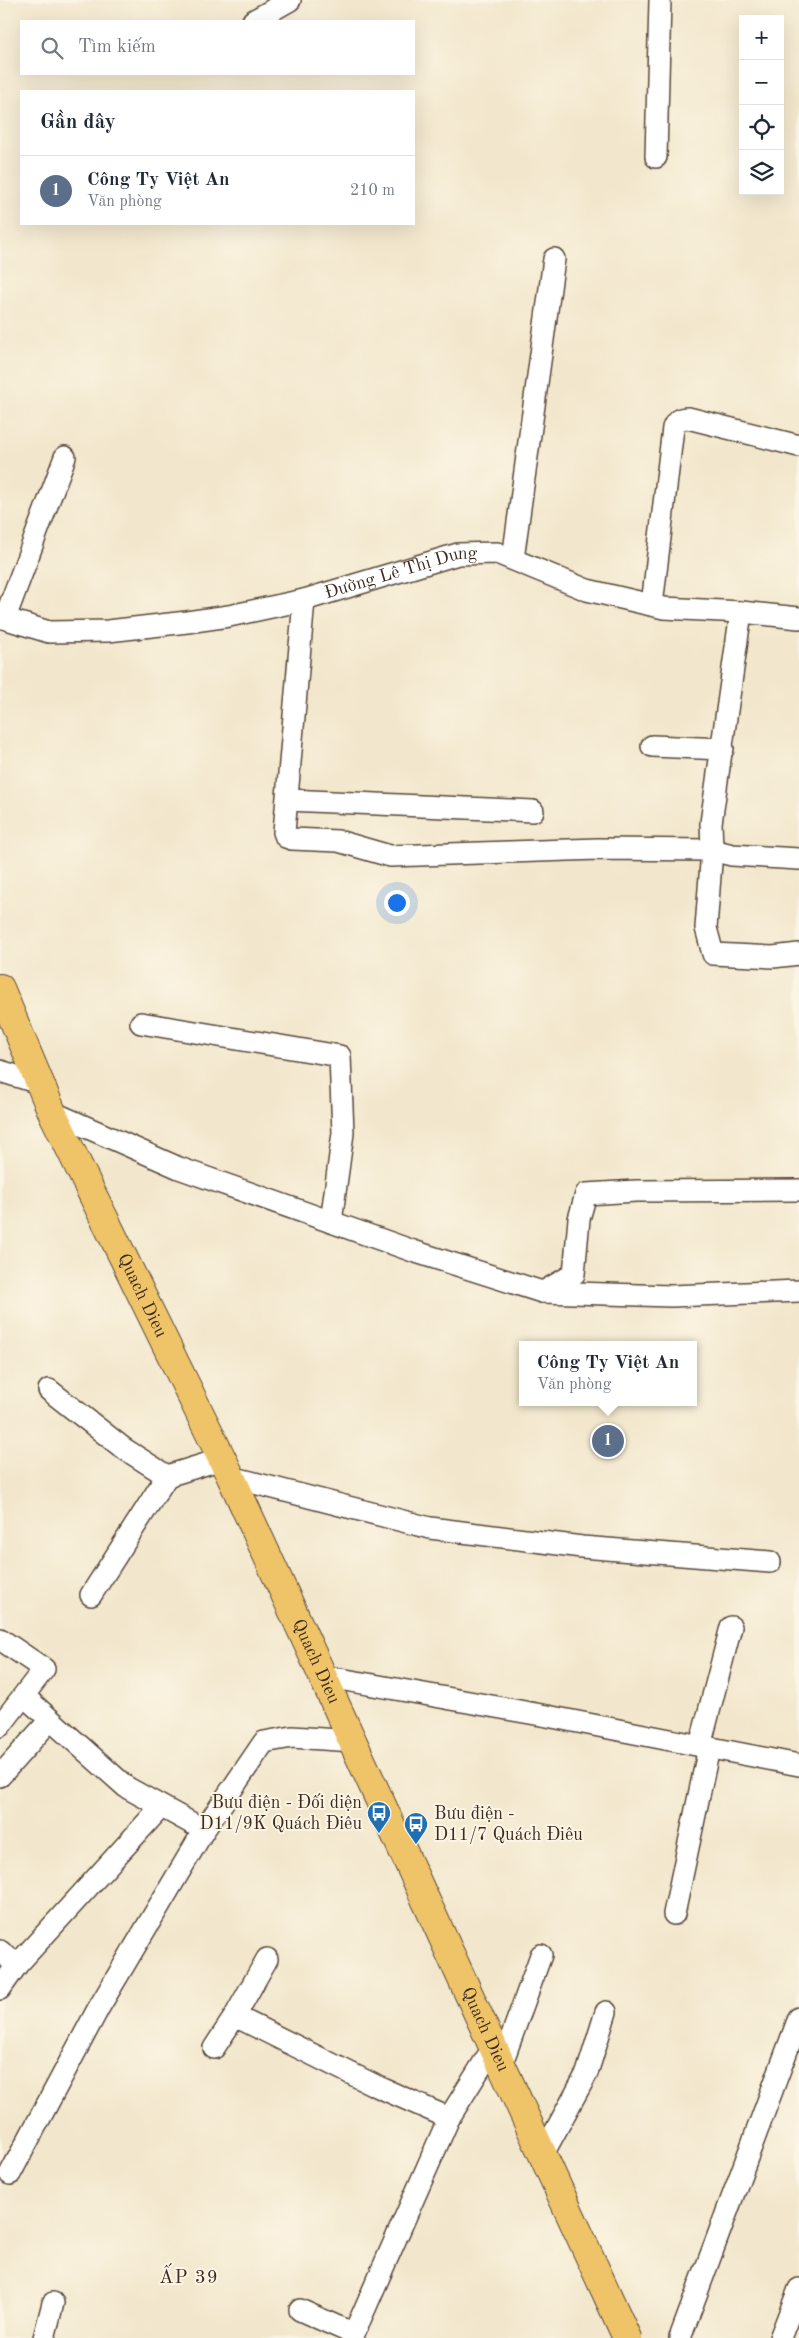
<!DOCTYPE html>
<html lang="vi">
<meta charset="utf-8">
<style>
body{margin:0;font-family:"Old Standard TT",serif;background:#f6f6f7;color:#1f2937}
.controls{position:absolute;right:15px;top:15px;display:grid;overflow:hidden;border-radius:0px;box-shadow:0 5px 20px #0002}
.controls button{width:45px;height:45px;display:grid;place-items:center;padding:0;border:0;border-bottom:1px solid #e0e1e3;background:#fff;color:#1f2937;font:25px sans-serif}
.you{position:absolute;left:396px;top:902px;width:18px;height:18px;margin:-12px;border:4px solid #fff;border-radius:50%;background:#1a73e8;box-shadow:0 0 0 8px #1a73e833}
.badge{display:grid;place-items:center;width:32px;height:32px;border-radius:50%;background:#0f766e;color:#fff;font-size:16px;font-weight:700}
.pin{position:absolute;translate:-50% -50%;border:2px solid #fff;box-shadow:0 1px 5px #0006}
.popup{position:absolute;left:519px;top:1341px;width:178px;height:65px;box-sizing:border-box;display:grid;place-content:center;border-radius:0px;background:#fff;filter:drop-shadow(0 1px 4px #0005);font-size:16px;white-space:nowrap;color:#747a83}
.popup b{font-size:19px;color:#1f2937}
.popup::after{content:'';position:absolute;left:50%;top:100%;margin-left:-10px;border:10px solid transparent;border-top-color:#fff}
.list{margin:0;padding:0;list-style:none}
h2{display:flex;justify-content:space-between;align-items:center;height:65px;margin:0;padding:0 20px;font-size:21px}
h2 small{font-size:16px;font-weight:400;color:#747a83}
.list li{display:grid;grid-template-columns:32px 1fr auto;gap:15px;align-items:center;box-sizing:border-box;height:70px;padding:0 20px;border-top:1px solid #e0e1e3}
.list b{display:block;font-size:19px;white-space:nowrap}
.list p{margin:0;font-size:16px;white-space:nowrap;color:#747a83}
.list em{font-size:16px;font-style:normal;color:#747a83}
.icon{flex:none;width:28px;height:28px;fill:none;stroke:currentColor;stroke-width:2;stroke-linecap:round;stroke-linejoin:round}
.map{position:relative;flex:none;width:799px;height:2338px;overflow:hidden}
.search{position:absolute;background:#fff;box-shadow:0 5px 20px #0002;left:20px;top:20px;width:395px;height:55px;display:flex;align-items:center;gap:12px;box-sizing:border-box;padding:0 18px;border-radius:0px;color:#747a83;font-size:19px}
.panel{position:absolute;background:#fff;box-shadow:0 5px 20px #0002;left:20px;top:90px;width:395px;height:135px;border-radius:0px}
.map>svg:first-child{display:block}
.lines{fill:none;stroke-linecap:round;stroke-linejoin:round}
.minor-casing{stroke:#564638;stroke-width:24}
.major-casing{stroke:#564638;stroke-width:30}
.minor{stroke:#fff;stroke-width:21}
.major{stroke:#efc469;stroke-width:28}
.labels{text-anchor:middle;dominant-baseline:central;stroke-width:4;stroke-linejoin:round;paint-order:stroke}
.street-label{font-size:18px;fill:#3b2a1e;stroke:#fcf5e5}
.poi-label{font-size:18px;fill:#3b2a1e;stroke:#fcf5e5;text-anchor:end}
.neighbourhood-label{font-size:19px;letter-spacing:1px;fill:#3b2a1e;stroke:#fcf5e5}
</style>
<div class="map">
<svg width="799" height="2338" viewBox="0 0 799 2338">
<rect width="100%" height="100%" fill="#fcf5e5"/>
<filter id="ink" filterUnits="userSpaceOnUse"><feTurbulence type="fractalNoise" baseFrequency=".02" numOctaves="2"/><feDisplacementMap in="SourceGraphic" scale="10" xChannelSelector="R" yChannelSelector="G"/><feConvolveMatrix kernelMatrix="1 2 1 2 8 2 1 2 1" color-interpolation-filters="sRGB"/></filter>
<filter id="wash" filterUnits="userSpaceOnUse"><feTurbulence type="fractalNoise" baseFrequency=".0096" numOctaves="4" result="noise"/><feDisplacementMap in="SourceGraphic" scale="20" xChannelSelector="R" yChannelSelector="G"/><feGaussianBlur stdDeviation="1.12" result="paint"/><feColorMatrix in="noise" values="0 0 0 0 0 0 0 0 0 0 0 0 0 0 0 0 0 1.4 0 .05"/><feComposite in="paint" operator="in"/></filter>
<g filter="url(#wash)">
<rect width="100%" height="100%" fill="#f2e7cc"/>
</g>
<g filter="url(#ink)">
<g class="lines">
<g class="minor-casing">
<g id="minor">
<path d="M253,21L290,0"/>
<path d="M656,157L660,0"/>
<path d="M513,559L554,259"/>
<path d="M304,600L284,832L286,837L292,839L338,841L390,856L598,849L712,850L732,855L799,859"/>
<path d="M652,605L673,428C676,421 679,418 688,418L799,446"/>
<path d="M741,612L711,823L712,850L706,928L713,954L773,957L799,954"/>
<path id="s1" d="M0,617L49,632L108,631L187,622L229,616L304,600L458,554L497,553L587,590L664,608L741,612L799,618"/>
<path d="M5,618L65,457"/>
<path d="M652,746L723,749"/>
<path d="M288,800L533,811"/>
<path d="M141,1023L340,1056L343,1133L331,1222"/>
<path d="M0,1071L39,1083"/>
<path d="M52,1112L179,1168L413,1251L542,1292L671,1296L799,1291"/>
<path d="M543,1292L574,1274L579,1219L586,1194L636,1191L799,1190"/>
<path d="M49,1390L123,1448L167,1476L222,1459"/>
<path d="M231,1477L430,1528L582,1547L770,1562"/>
<path d="M91,1595L167,1476"/>
<path d="M0,1639L44,1669L0,1726"/>
<path d="M323,1676L547,1716L799,1765"/>
<path d="M24,1696L126,1787L204,1830"/>
<path d="M700,1746L731,1627"/>
<path d="M0,1776L50,1720"/>
<path d="M674,1914L709,1748"/>
<path d="M0,1951L17,1965"/>
<path d="M0,1989L17,1965L161,1807"/>
<path d="M235,2016L267,1959"/>
<path d="M214,2048L235,2016L374,2085L449,2118L494,2046"/>
<path d="M502,2063L541,1955"/>
<path d="M543,2154L587,2073L606,2012"/>
<path d="M10,2174L98,2009L204,1830L264,1742L292,1737L353,1741"/>
<path d="M300,2310L354,2334"/>
<path d="M44,2338L53,2303"/>
<path d="M352,2338L449,2118"/>
<path d="M680,2338L799,2018"/>
<path d="M780,2338L799,2289"/>
</g>
</g>
<g class="major-casing">
<g id="major">
<path id="s2" d="M0,988L52,1112L231,1477L627,2338"/>
</g>
</g>
<use href="#minor" class="minor"/>
<use href="#major" class="major"/>
</g>
</g>
<defs>
<g id="bus-pin" transform="scale(1.25)"><path d="M0 17L-7.5 6A9.5 9.5 0 1 1 7.5 6Z" fill="#1f6fb2" stroke="#fcf5e5"/><path d="M-5-6H5V4H4V6H2V4H-2V6H-4V4H-5ZM-3.5-4V0h7V-4ZM-3.5 1.2v1.5H-2V1.2ZM2 1.2v1.5H3.5V1.2Z" fill="#fff"/></g>
</defs>
<g fill-rule="evenodd">
<use href="#bus-pin" x="379" y="1813"/>
<use href="#bus-pin" x="416" y="1824"/>
</g>
<g class="labels">
<g class="street-label">
<text stroke="none"><textPath href="#s1" startOffset="410">Đường Lê Thị Dung</textPath></text>
<text stroke="none"><textPath href="#s2" startOffset="339">Quach Dieu</textPath></text>
<text stroke="none"><textPath href="#s2" startOffset="744">Quach Dieu</textPath></text>
<text stroke="none"><textPath href="#s2" startOffset="1149">Quach Dieu</textPath></text>
</g>
<g class="poi-label">
<text x="362" y="1803">Bưu điện - Đối diện<tspan x="362" dy="21">D11/9K Quách Điêu</tspan></text>
<text x="434" y="1814" text-anchor="start">Bưu điện -<tspan x="434" dy="21">D11/7 Quách Điêu</tspan></text>
</g>
<g class="neighbourhood-label">
<text x="189" y="2278">ẤP 39</text>
</g>
</g>
</svg>
<div class="controls">
<button>+</button>
<button>−</button>
<button><svg class="icon" aria-label="locate" viewBox="0 0 24 24"><circle cx="12" cy="12" r="6"/><path d="M12 2v4M12 18v4M2 12h4M18 12h4"/></svg></button>
<button><svg class="icon" aria-label="layers" viewBox="0 0 24 24"><path d="M12 4l9 5-9 5-9-5zM3 14l9 5 9-5"/></svg></button>
</div>
<div class="you"></div>
<div class="pin badge" style="left:608px;top:1441px;background:#5c6f8a">1</div>
<div class="popup"><b>Công Ty Việt An</b>Văn phòng</div>
<div class="search"><svg class="icon" aria-label="search" viewBox="0 0 24 24"><circle cx="10" cy="10" r="6"/><path d="M15 15l6 6"/></svg>Tìm kiếm</div>
<section class="panel">
<h2>Gần đây<small></small></h2>
<ul class="list">
<li><span class="badge" style="background:#5c6f8a">1</span><div><b>Công Ty Việt An</b><p>Văn phòng</p></div><em>210 m</em></li>
</ul>
</section>
</div>
